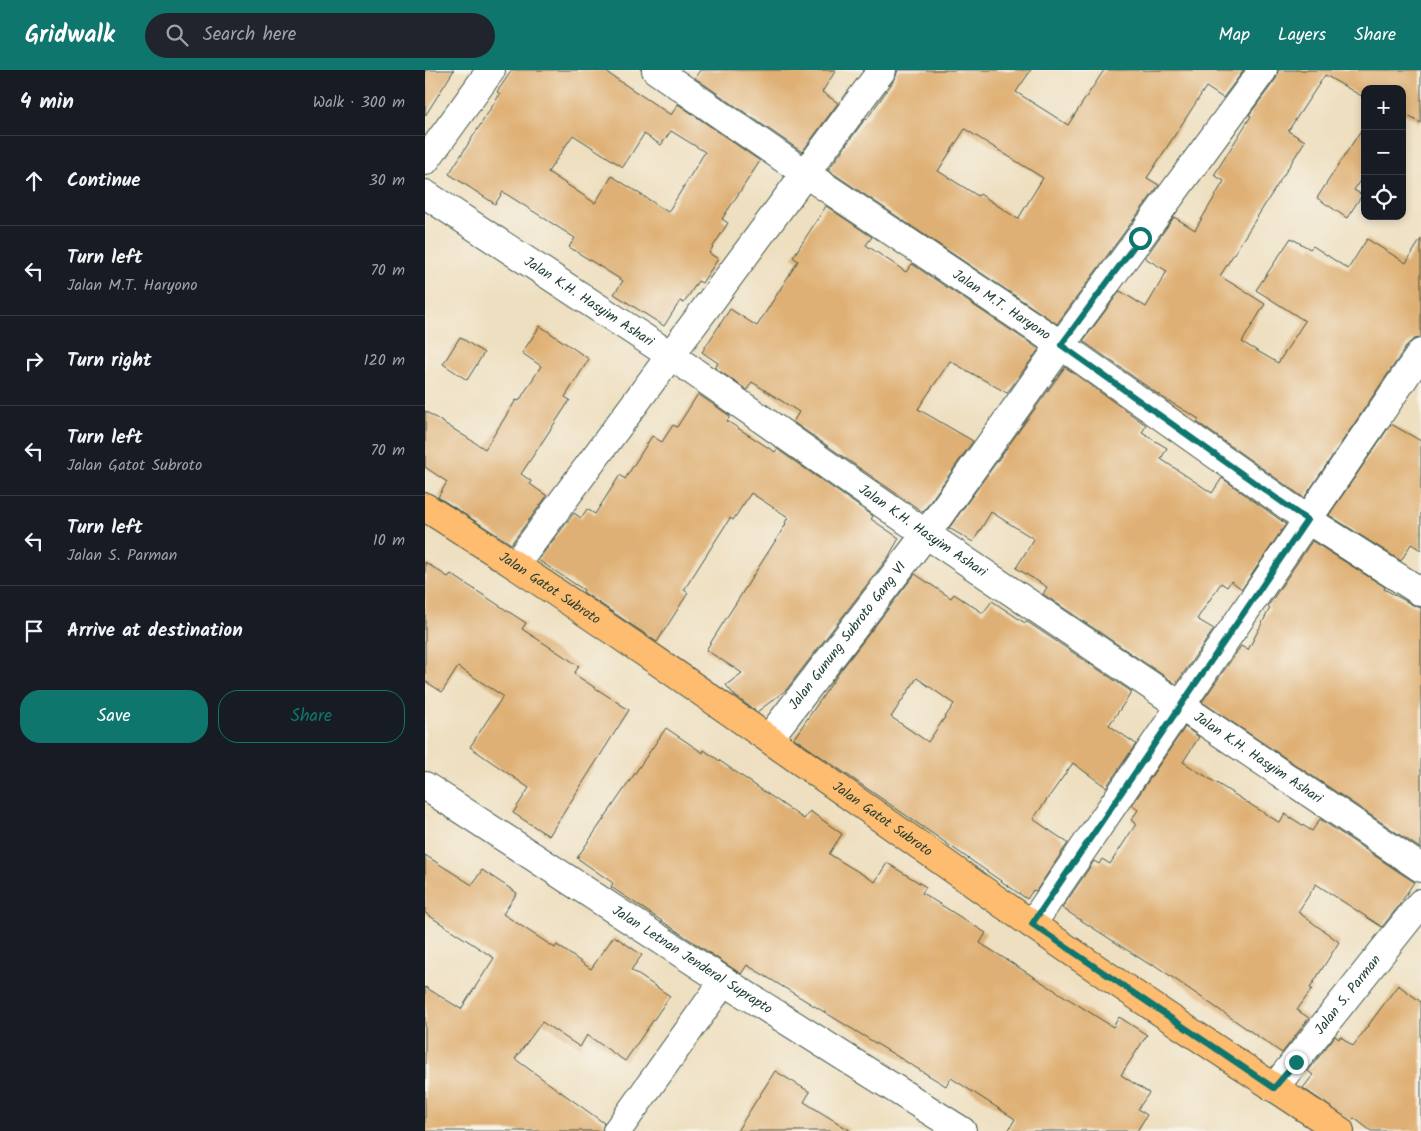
<!DOCTYPE html>
<meta charset="utf-8">
<style>
body{margin:0;font-family:Kalam,sans-serif;background:#20242c;color:#f1f3f6}
.controls{position:absolute;right:15px;top:15px;display:grid;overflow:hidden;border-radius:10px;box-shadow:0 2px 8px #0003}
.controls button{width:45px;height:45px;display:grid;place-items:center;padding:0;border:0;border-bottom:1px solid #363941;background:#171b24;color:#f1f3f6;font:25px sans-serif}
.stop{position:absolute;width:15px;height:15px;margin:-11px;border:4px solid #0f766e;border-radius:50%;background:#fff}
.stop.end{background:#0f766e;border-color:#fff;box-shadow:0 1px 5px #0008}
.list{margin:0;padding:0;list-style:none}
h2{display:flex;justify-content:space-between;align-items:center;height:65px;margin:0;padding:0 20px;font-size:21px}
h2 small{font-size:16px;font-weight:400;color:#9ea1a6}
.list li{display:grid;grid-template-columns:32px 1fr auto;gap:15px;align-items:center;box-sizing:border-box;height:90px;padding:0 20px;border-top:1px solid #363941}
.list b{display:block;font-size:19px;white-space:nowrap}
.list p{margin:0;font-size:16px;white-space:nowrap;color:#9ea1a6}
.list em{font-size:16px;font-style:normal;color:#9ea1a6}
.actions{display:flex;gap:10px;padding:15px 20px}
.actions a{flex:1;padding:11px 0;border:1px solid #0f766e;border-radius:20px;text-align:center;font-size:18px;color:#0f766e}
.actions .main{background:#0f766e;color:#fff}
.icon{flex:none;width:28px;height:28px;fill:none;stroke:currentColor;stroke-width:2;stroke-linecap:round;stroke-linejoin:round}
.map{position:relative;flex:none;width:996px;height:1061px;overflow:hidden}
header{display:flex;align-items:center;gap:30px;box-sizing:border-box;height:70px;padding:0 25px;background:#0f766e;color:#fff}
header strong{font-size:24px}
nav{display:flex;gap:28px;margin-inline-start:auto;font-size:18px}
.search{width:350px;height:45px;background:#20242c;display:flex;align-items:center;gap:12px;box-sizing:border-box;padding:0 18px;border-radius:28px;color:#9ea1a6;font-size:19px}
main{display:flex}
aside{flex:1;background:#171b24}
.map>svg:first-child{display:block}
.building{fill:#dfb074;fill-rule:evenodd}
.lines{fill:none;stroke-linecap:round;stroke-linejoin:round}
.minor-casing{stroke:#3e5549;stroke-width:30}
.major-casing{stroke:#3e5549;stroke-width:30}
.minor{stroke:#fff;stroke-width:28}
.major{stroke:#febc70;stroke-width:28}
.route{stroke:#0f766e;stroke-width:6}
.labels{text-anchor:middle;dominant-baseline:central;stroke-width:4;stroke-linejoin:round;paint-order:stroke}
.street-label{font-size:14px;fill:#1f3d34;stroke:#f7f3e8}
</style>
<header>
<strong>Gridwalk</strong>
<div class="search"><svg class="icon" aria-label="search" viewBox="0 0 24 24"><circle cx="10" cy="10" r="6"/><path d="M15 15l6 6"/></svg>Search here</div>
<nav><a>Map</a><a>Layers</a><a>Share</a></nav>
</header>
<main>
<aside>
<h2>4 min<small>Walk · 300 m</small></h2>
<ul class="list">
<li><svg class="icon" aria-label="ahead" viewBox="0 0 24 24"><path d="M12 20V5M6 11l6-6 6 6"/></svg><div><b>Continue</b></div><em>30 m</em></li>
<li><svg class="icon" aria-label="left" viewBox="0 0 24 24"><path d="M17 20v-9H6M10 6l-5 5 5 5"/></svg><div><b>Turn left</b><p>Jalan M.T. Haryono</p></div><em>70 m</em></li>
<li><svg class="icon" aria-label="right" viewBox="0 0 24 24"><path d="M7 20v-9h11M14 6l5 5-5 5"/></svg><div><b>Turn right</b></div><em>120 m</em></li>
<li><svg class="icon" aria-label="left" viewBox="0 0 24 24"><path d="M17 20v-9H6M10 6l-5 5 5 5"/></svg><div><b>Turn left</b><p>Jalan Gatot Subroto</p></div><em>70 m</em></li>
<li><svg class="icon" aria-label="left" viewBox="0 0 24 24"><path d="M17 20v-9H6M10 6l-5 5 5 5"/></svg><div><b>Turn left</b><p>Jalan S. Parman</p></div><em>10 m</em></li>
<li><svg class="icon" aria-label="arrive" viewBox="0 0 24 24"><path d="M6 21V4h12l-3 4 3 4H6"/></svg><div><b>Arrive at destination</b></div></li>
</ul>
<div class="actions"><a class="main">Save</a><a>Share</a></div>
</aside>
<div class="map">
<svg width="996" height="1061" viewBox="0 0 996 1061">
<rect width="100%" height="100%" fill="#f7f3e8"/>
<filter id="ink" filterUnits="userSpaceOnUse"><feTurbulence type="fractalNoise" baseFrequency=".02" numOctaves="2"/><feDisplacementMap in="SourceGraphic" scale="10" xChannelSelector="R" yChannelSelector="G"/><feConvolveMatrix kernelMatrix="1 2 1 2 8 2 1 2 1" color-interpolation-filters="sRGB"/></filter>
<filter id="wash" filterUnits="userSpaceOnUse"><feTurbulence type="fractalNoise" baseFrequency=".0096" numOctaves="4" result="noise"/><feDisplacementMap in="SourceGraphic" scale="20" xChannelSelector="R" yChannelSelector="G"/><feGaussianBlur stdDeviation="1.12" result="paint"/><feColorMatrix in="noise" values="0 0 0 0 0 0 0 0 0 0 0 0 0 0 0 0 0 1.4 0 .05"/><feComposite in="paint" operator="in"/></filter>
<g filter="url(#wash)">
<rect width="100%" height="100%" fill="#eedfc0"/>
<g id="blocks">
<path class="building" d="M0,0H29L0,46Z
M87,0H178L246,45L253,34L335,91L297,149L303,153L284,183L293,189L277,213L273,211L259,233L255,231L239,256L189,224L198,211L144,177L150,168L78,122L70,134L24,104L75,24L72,22ZM246,61L280,82L243,142L187,106L170,133L123,102L148,65L198,97L219,64L236,75Z
M275,0H411L397,22L413,33L377,82L270,8Z
M473,0H606L591,22L643,55L679,0H819L798,28L781,17L722,108L734,115L632,254L403,100L440,49L441,50L470,9ZM540,59L618,108L593,149L555,124L553,126L513,101Z
M853,0H996V53L977,43V19H940V28L900,5L863,61L880,71L795,206L840,234L817,272L853,293L880,251L831,220L866,168L885,179L888,176L923,199L942,169L981,193L996,169V268L989,269L983,274L879,428L772,352L774,349L737,327L658,271L695,221L721,237L742,201L720,188L749,147L770,160L799,111L789,105L826,46L824,45L851,9Z
M940,54V102L929,120L937,125L922,148L892,128Z
M401,136L447,167L441,175L481,202L487,194L614,279L582,323L525,291L493,339L548,371L498,442L368,352L374,342L327,312L322,320L290,298L293,293L277,282L305,239L332,256L373,191L368,187Z
M115,256L164,289L140,327L145,330L96,404L106,411L105,414L122,426L86,474L13,427L22,412L0,397V341L60,379L91,330L94,331L116,296L97,283Z
M35,267L59,283L42,310L18,294Z
M640,297L721,355L717,363L742,378L736,389L787,423L797,408L861,454L817,519L806,511L802,517L796,513L772,549L789,559L751,614L618,524L622,517L591,498L609,469L566,442L548,472L524,458Z
M273,324L305,346L302,351L350,382L352,379L448,446L446,449L474,468L464,486L361,620L332,642L310,626L301,615L317,603L281,580L361,454L360,453L363,447L326,423L308,450L305,448L259,520L263,523L232,572L158,522L159,520L113,490L149,443L156,448L162,439L170,444L195,405L200,409L227,366L237,372L248,355L252,357Z
M966,354L996,371V480L986,474L976,491L904,445Z
M887,471L960,517L959,519L988,535L996,538V779L777,632L816,576L823,580L845,538L843,536Z
M0,492L23,507L26,504L101,553L97,559L154,596L149,604L204,640L124,766L88,743L104,718L45,677L78,626L33,597L17,622L0,611Z
M490,504L526,528L529,524L558,543L567,531L600,553L601,551L707,622L684,655L711,674L681,717L648,693L608,749L643,773L611,821L608,820L602,829L369,668L416,600ZM492,608L529,634L503,672L466,647Z
M760,657L774,667L758,692L855,753L860,744L887,761L895,749L989,812L973,837L957,857L891,814L873,842L914,872L885,918L887,919L872,940L884,948L857,983L728,894L727,896L637,838L669,791L674,794L677,789L685,794L711,754L706,750L713,740L707,735Z
M241,658L278,683L279,680L379,749L385,741L417,764L404,784L450,812L462,793L501,817L497,823L561,863L555,873L688,957L694,947L722,965L696,1005L724,1023L713,1039L722,1045L712,1061H583L590,1049L526,1008L521,1016L322,895L316,904L186,817L188,813L152,788Z
M0,785L47,815L57,800L92,823L78,844L130,878L132,875L166,899L189,866L217,885L206,900L245,926L200,991L162,965L155,977L117,952L90,989L179,1053L177,1061H0V917L36,939L69,888L0,843Z
M973,915L996,932V1061H946L929,1048L926,1051L878,1018L888,1005L883,1001L910,966L914,969L915,966L928,976Z
M350,1001L385,1022L379,1032L426,1061H312Z"/>
</g>
</g>
<g filter="url(#ink)">
<use href="#blocks" fill-opacity="0" stroke="#3e5549" stroke-width="1"/>
<g class="lines">
<g class="minor-casing">
<g id="minor">
<path id="s1" d="M231,0L381,104L636,275L883,450L996,522"/>
<path d="M0,91L66,0"/>
<path id="s2" d="M0,124L245,285L501,464L996,798"/>
<path d="M91,494L457,0"/>
<path id="s3" d="M344,668L501,464L636,275L838,0"/>
<path id="s4" d="M0,716L299,911L537,1061"/>
<path d="M607,854L996,283"/>
<path id="s5" d="M849,1018L996,833"/>
<path d="M192,1061L299,911"/>
</g>
</g>
<g class="major-casing">
<g id="major">
<path id="s6" d="M0,437C207,568 404,713 605,853C707,924 811,992 915,1061"/>
</g>
</g>
<use href="#minor" class="minor"/>
<use href="#major" class="major"/>
</g>
</g>
<g class="lines" filter="url(#ink)">
<path class="route" d="M715,168L636,275L882,450L607,854L849,1018L871,992"/>
</g>
<g class="labels">
<g class="street-label">
<text stroke="none"><textPath href="#s2" startOffset="196">Jalan K.H. Hasyim Ashari</textPath></text>
<text stroke="none"><textPath href="#s1" startOffset="418">Jalan M.T. Haryono</textPath></text>
<text stroke="none"><textPath href="#s2" startOffset="601">Jalan K.H. Hasyim Ashari</textPath></text>
<text stroke="none"><textPath href="#s6" startOffset="149">Jalan Gatot Subroto</textPath></text>
<text stroke="none"><textPath href="#s3" startOffset="129">Jalan Gunung Subroto Gang VI</textPath></text>
<text stroke="none"><textPath href="#s2" startOffset="1006">Jalan K.H. Hasyim Ashari</textPath></text>
<text stroke="none"><textPath href="#s6" startOffset="554">Jalan Gatot Subroto</textPath></text>
<text stroke="none"><textPath href="#s4" startOffset="319">Jalan Letnan Jenderal Suprapto</textPath></text>
<text stroke="none"><textPath href="#s5" startOffset="119">Jalan S. Parman</textPath></text>
</g>
</g>
</svg>
<div class="controls">
<button>+</button>
<button>−</button>
<button><svg class="icon" aria-label="locate" viewBox="0 0 24 24"><circle cx="12" cy="12" r="6"/><path d="M12 2v4M12 18v4M2 12h4M18 12h4"/></svg></button>
</div>
<div class="stop" style="left:715px;top:168px"></div>
<div class="stop end" style="left:871px;top:992px"></div>
</div>
</main>
